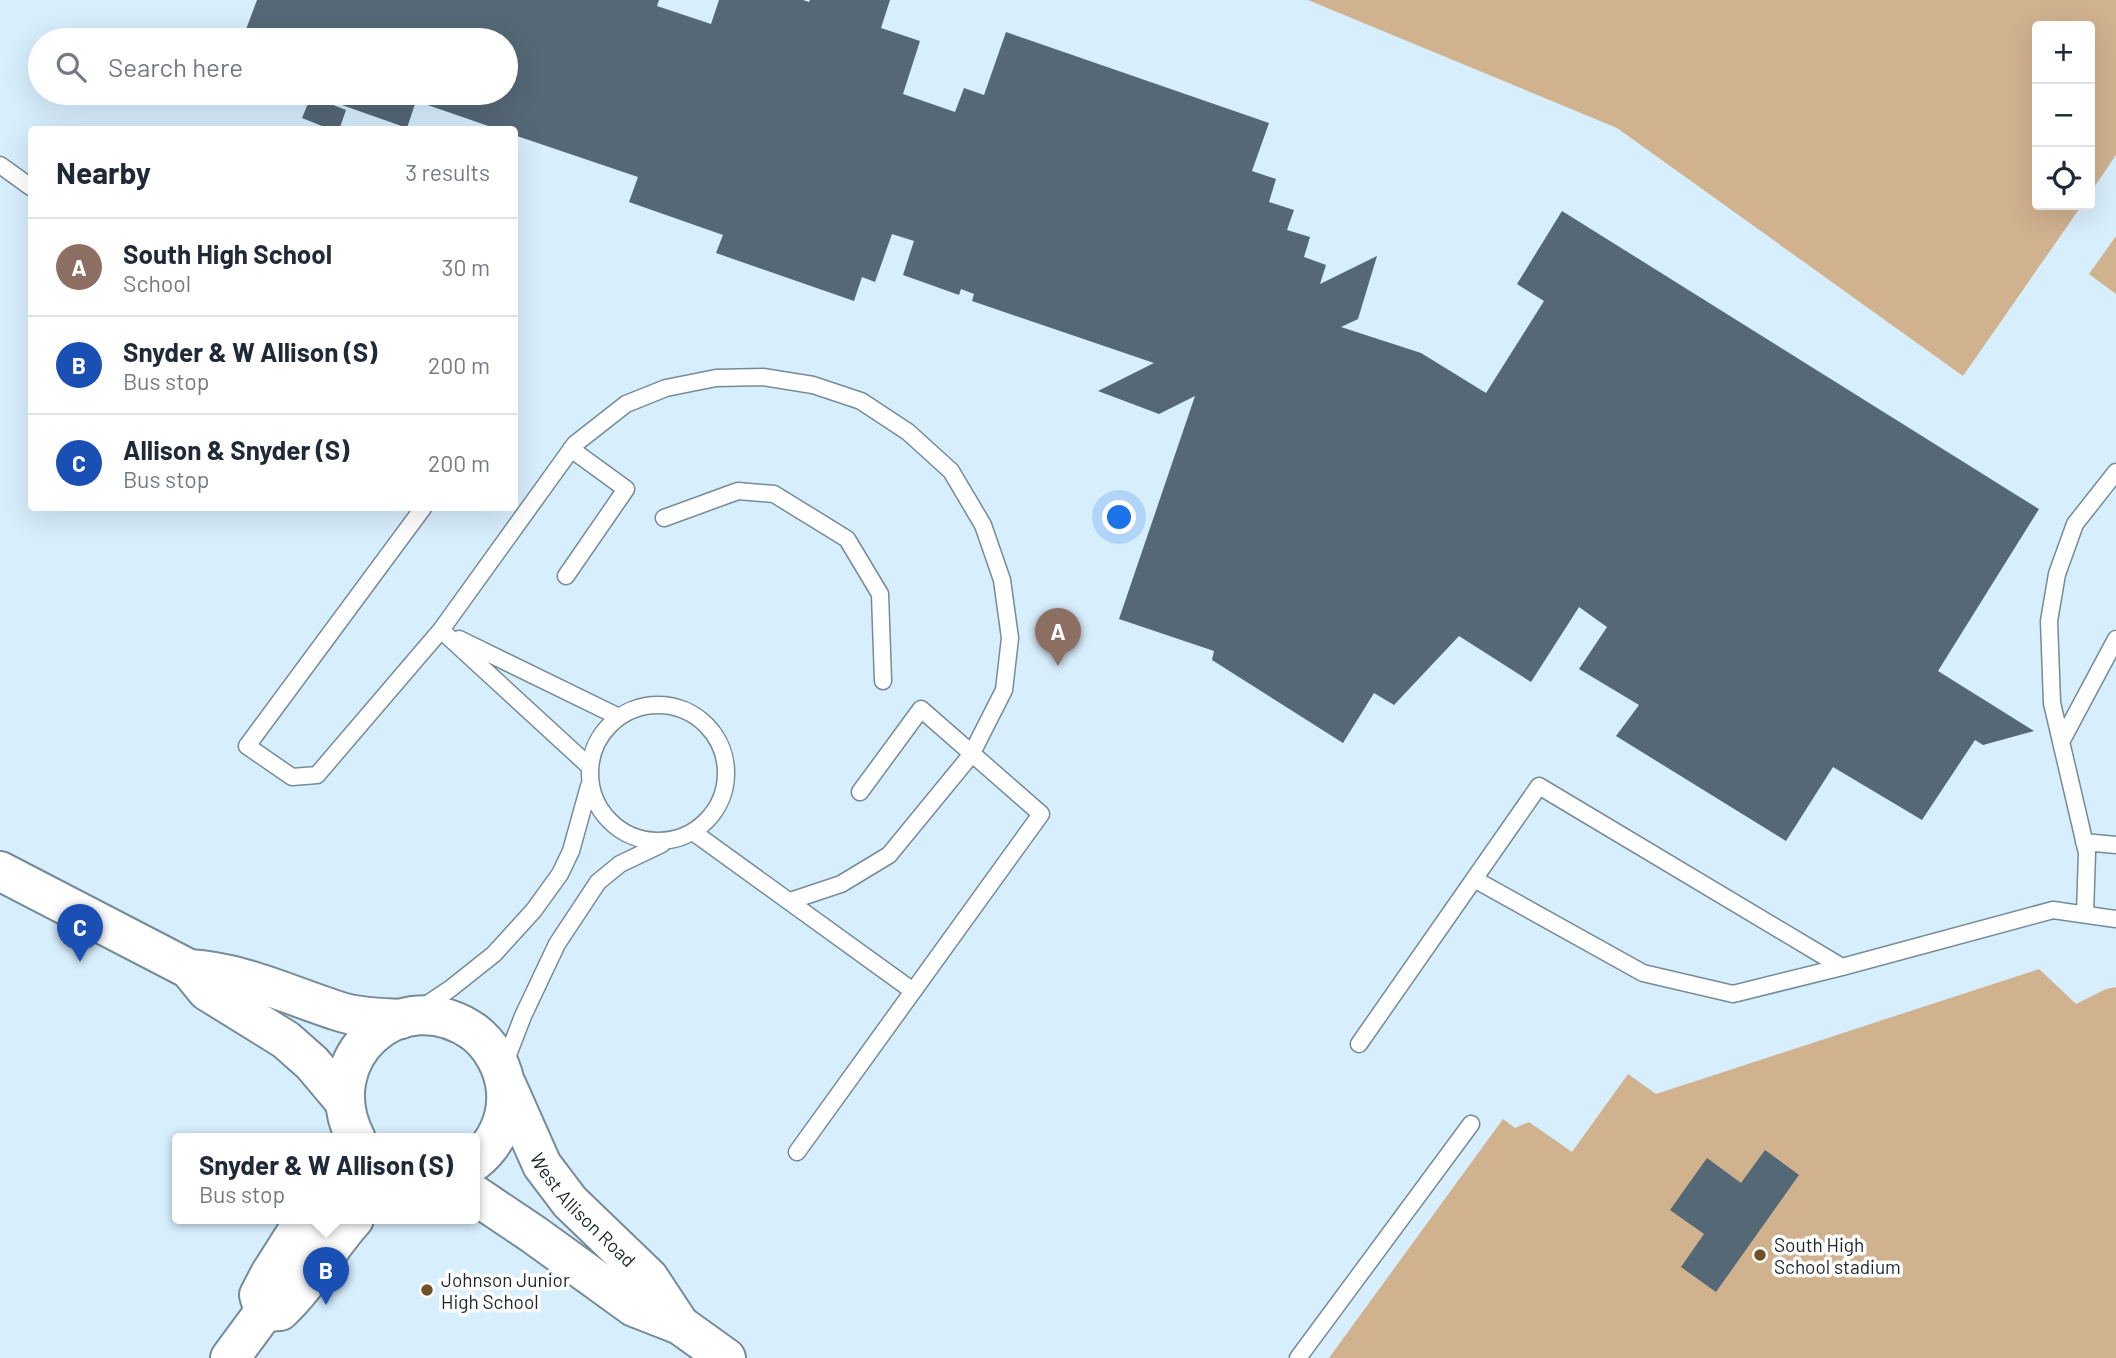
<!DOCTYPE html>
<meta charset="utf-8">
<style>
body{margin:0;font-family:Barlow,sans-serif;background:#f2f2f3;color:#1f2937}
.controls{position:absolute;right:21px;top:21px;display:grid;overflow:hidden;border-radius:7px;box-shadow:0 7px 28px #0002}
.controls button{width:63px;height:63px;display:grid;place-items:center;padding:0;border:0;border-bottom:2px solid #e0e1e3;background:#fff;color:#1f2937;font:35px sans-serif}
.you{position:absolute;left:1120px;top:518px;width:24px;height:24px;margin:-18px;border:5px solid #fff;border-radius:50%;background:#1a73e8;box-shadow:0 0 0 10px #1a73e833}
.badge{display:grid;place-items:center;width:46px;height:46px;border-radius:50%;background:#715127;color:#fff;font-size:23px;font-weight:700}
.pin{position:absolute;translate:-50% -58px;filter:drop-shadow(0 2px 4px #0008)}
.pin::after{content:'';position:absolute;top:37px;width:24px;height:21px;background:inherit;clip-path:polygon(0 0,100% 0,50% 100%)}
.popup{position:absolute;left:172px;top:1133px;width:308px;height:91px;box-sizing:border-box;display:grid;place-content:center;border-radius:7px;background:#fff;filter:drop-shadow(0 2px 5px #0005);font-size:23px;white-space:nowrap;color:#747a83}
.popup b{font-size:26px;color:#1f2937}
.popup::after{content:'';position:absolute;left:50%;top:100%;margin-left:-14px;border:14px solid transparent;border-top-color:#fff}
.list{margin:0;padding:0;list-style:none}
h2{display:flex;justify-content:space-between;align-items:center;height:91px;margin:0;padding:0 28px;font-size:30px}
h2 small{font-size:23px;font-weight:400;color:#747a83}
.list li{display:grid;grid-template-columns:46px 1fr auto;gap:21px;align-items:center;box-sizing:border-box;height:98px;padding:0 28px;border-top:2px solid #e0e1e3}
.list b{display:block;font-size:26px;white-space:nowrap}
.list p{margin:0;font-size:23px;white-space:nowrap;color:#747a83}
.list em{font-size:23px;font-style:normal;color:#747a83}
.icon{flex:none;width:38px;height:38px;fill:none;stroke:currentColor;stroke-width:2;stroke-linecap:round;stroke-linejoin:round}
.map{position:relative;flex:none;width:2116px;height:1358px;overflow:hidden}
.search{position:absolute;background:#fff;box-shadow:0 7px 28px #0002;left:28px;top:28px;width:490px;height:77px;display:flex;align-items:center;gap:18px;box-sizing:border-box;padding:0 24px;border-radius:38px;color:#747a83;font-size:26px}
.panel{position:absolute;background:#fff;box-shadow:0 7px 28px #0002;left:28px;top:126px;width:490px;height:385px;border-radius:7px}
.map>svg:first-child{display:block}
.green{fill:#d0b28f}
.building{fill:#546875}
.lines{fill:none;stroke-linecap:round;stroke-linejoin:round}
.service-casing{stroke:#768b98;stroke-width:19}
.tertiary-casing{stroke:#768b98;stroke-width:42}
.service{stroke:#fff;stroke-width:16}
.tertiary{stroke:#fff;stroke-width:38}
.poi-dot{fill:#715127;stroke:#fff;stroke-width:2.5}
.labels{text-anchor:middle;dominant-baseline:central;stroke-width:7;stroke-linejoin:round;paint-order:stroke}
.street-label{font-size:19px;fill:#1d252b;stroke:#fff}
.poi-label{font-size:19px;fill:#1d252b;stroke:#fff;text-anchor:start}
</style>
<div class="map">
<svg width="2116" height="1358" viewBox="0 0 2116 1358">
<rect width="100%" height="100%" fill="#d7eefd"/>
<path class="green" d="M1308,0H2116V155L2090,193V26H2037V205H2082L1963,376L1617,128Z
M2116,236V294L2089,274Z
M2039,969L2076,1004L2106,989L2116,987V1358H1329L1503,1119L1515,1128L1529,1122L1572,1152L1628,1074L1656,1094Z"/>
<path class="building" d="M257,0H659L657,6L711,24L719,0H803L809,2L810,0H890L881,28L920,41L903,94L955,112L964,88L984,95L1006,32L1269,123L1252,171L1276,179L1269,202L1294,210L1287,230L1310,237L1304,257L1326,265L1320,284L1377,256L1358,319L1341,327L1421,353L1486,393L1544,301L1517,284L1562,211L2039,509L1938,671L2034,731L1983,745L1975,740L1922,820L1833,767L1786,841L1616,736L1639,705L1579,669L1607,627L1579,607L1531,682L1459,636L1394,705L1374,693L1343,743L1212,660L1214,651L1119,619L1195,396L1159,414L1098,391L1154,363L972,301L974,294L961,289L959,295L903,275L914,241L892,234L875,282L862,277L854,301L716,253L723,235L629,202L638,177L514,135V130H500L416,101L407,128L308,93H506V40H242Z
M311,96L346,110L339,130H332L302,118Z
M1765,1150L1799,1175L1716,1292L1681,1267L1704,1234L1670,1210L1707,1158L1741,1183Z"/>
<g class="lines">
<g class="service-casing">
<path id="service" d="M0,165L32,188
M423,508L247,746L292,777L317,775L441,630L575,444L626,404L666,388L716,378L763,377L813,385L861,401L908,432L951,471L983,525L1002,580L1010,638L1004,690L971,755L889,855L841,884L790,901
M664,518L738,491L774,494L847,539L880,594L883,681
M566,576L626,489L571,449
M441,630L589,766
M459,639L619,717
M590 773a68 68 0 1 1 136 0a68 68 0 1 1-136 0Z
M2061,742L2116,639
M693,832L913,991
M2084,842L2116,845
M1474,879L1643,973L1733,994L1842,967
M2085,914L2087,853L2052,703L2049,621L2057,574L2075,524L2116,472
M420,1009L450,989L494,954L534,910L560,874L571,851L589,786
M1359,1044L1539,786L1842,967L2053,910L2116,919
M504,1065L523,1016L557,944L598,882L620,864L662,844
M797,1152L1041,814L921,709L860,792
M1298,1358L1471,1124"/>
</g>
<g class="tertiary-casing">
<g id="tertiary">
<path d="M0,871L189,969L207,991L286,1040L312,1063L344,1101"/>
<path d="M189,969C243,972 290,996 341,1012C360,1018 381,1018 401,1019"/>
<path id="s1" d="M507,1086L542,1165L570,1202L649,1278L680,1325"/>
<path d="M356,1139C314,1058 400,980 474,1032C492,1046 504,1068 506,1091C508,1119 496,1144 475,1161"/>
<path d="M475,1195L533,1234L634,1307L680,1325L726,1358"/>
<path d="M264,1312L280,1311C309,1284 327,1249 354,1219"/>
<path d="M264,1312L259,1295L270,1274L305,1219"/>
<path d="M230,1358L264,1312"/>
</g>
</g>
<use href="#service" class="service"/>
<use href="#tertiary" class="tertiary"/>
</g>
<g class="poi-dot">
<circle cx="1760" cy="1255" r="7"/>
<circle cx="427" cy="1290" r="7"/>
</g>
<g class="labels">
<g class="street-label">
<text stroke="none"><textPath href="#s1" startOffset="147">West Allison Road</textPath></text>
</g>
<g class="poi-label">
<text x="1774" y="1244">South High<tspan x="1774" dy="22">School stadium</tspan></text>
<text x="441" y="1279">Johnson Junior<tspan x="441" dy="22">High School</tspan></text>
</g>
</g>
</svg>
<div class="controls">
<button>+</button>
<button>−</button>
<button><svg class="icon" aria-label="locate" viewBox="0 0 24 24"><circle cx="12" cy="12" r="6"/><path d="M12 2v4M12 18v4M2 12h4M18 12h4"/></svg></button>
</div>
<div class="you"></div>
<div class="pin badge" style="left:1058px;top:666px;background:#8d6e63">A</div>
<div class="pin badge" style="left:326px;top:1305px;background:#1a4fb4">B</div>
<div class="popup"><b>Snyder &amp; W Allison (S)</b>Bus stop</div>
<div class="pin badge" style="left:80px;top:962px;background:#1a4fb4">C</div>
<div class="search"><svg class="icon" aria-label="search" viewBox="0 0 24 24"><circle cx="10" cy="10" r="6"/><path d="M15 15l6 6"/></svg>Search here</div>
<section class="panel">
<h2>Nearby<small>3 results</small></h2>
<ul class="list">
<li><span class="badge" style="background:#8d6e63">A</span><div><b>South High School</b><p>School</p></div><em>30 m</em></li>
<li><span class="badge" style="background:#1a4fb4">B</span><div><b>Snyder &amp; W Allison (S)</b><p>Bus stop</p></div><em>200 m</em></li>
<li><span class="badge" style="background:#1a4fb4">C</span><div><b>Allison &amp; Snyder (S)</b><p>Bus stop</p></div><em>200 m</em></li>
</ul>
</section>
</div>
